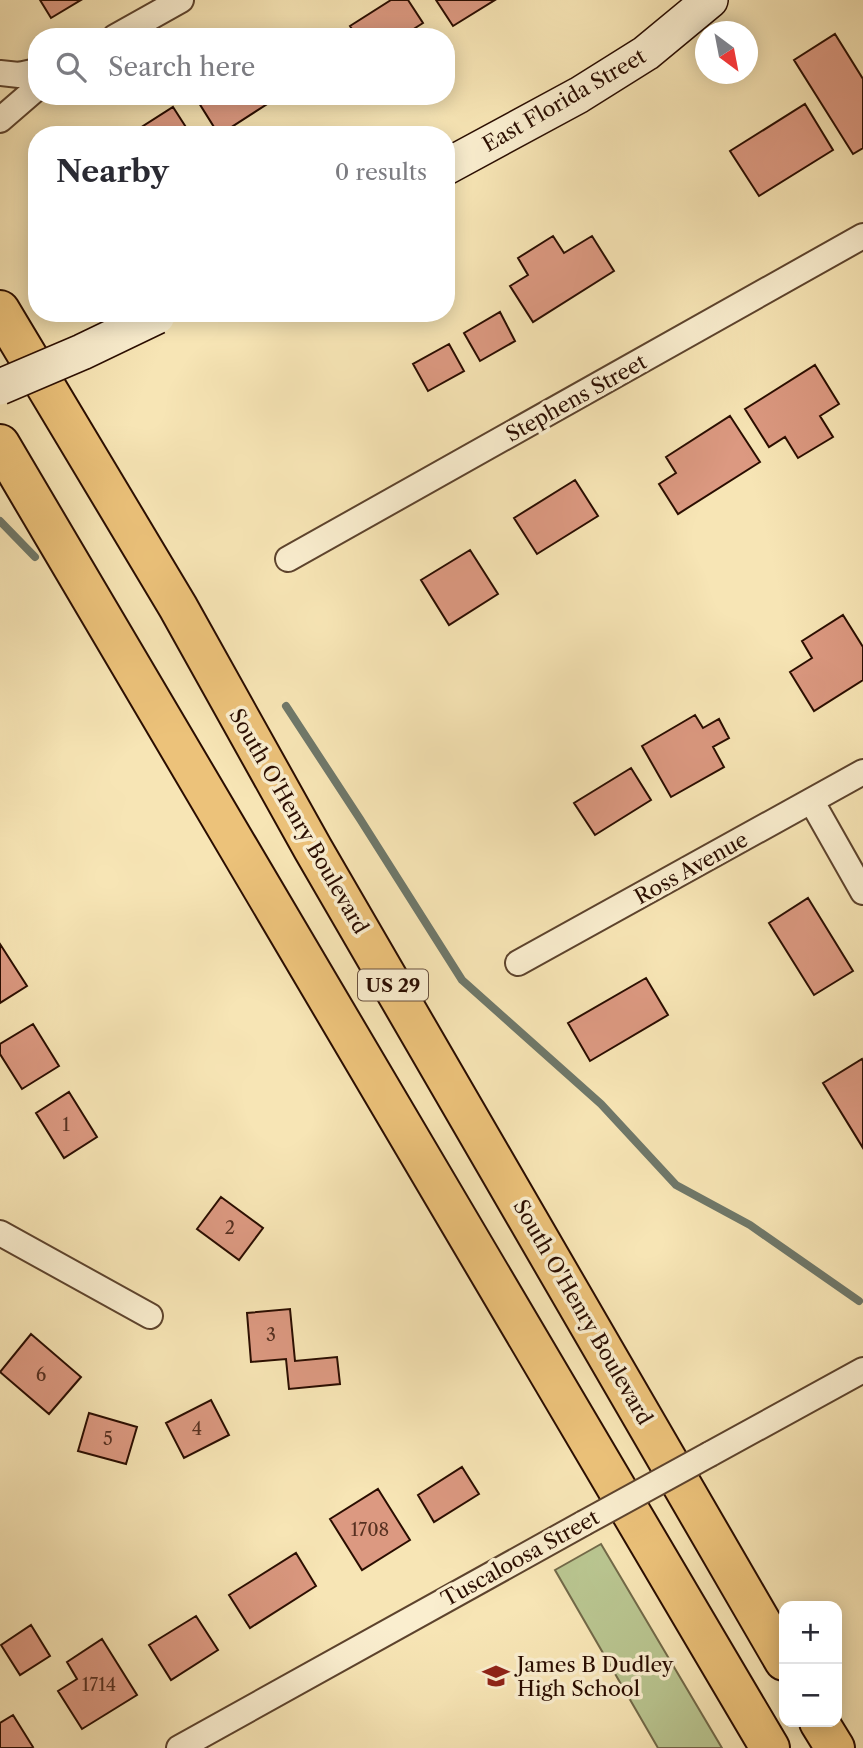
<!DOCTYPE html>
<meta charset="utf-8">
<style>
body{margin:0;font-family:"Libre Caslon Text",serif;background:#f2f2f3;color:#2b2b33}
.controls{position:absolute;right:21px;bottom:21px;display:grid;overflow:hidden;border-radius:14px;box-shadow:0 4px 18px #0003}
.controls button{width:63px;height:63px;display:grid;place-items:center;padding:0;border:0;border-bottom:2px solid #e1e1e2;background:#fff;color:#2b2b33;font:35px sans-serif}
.compass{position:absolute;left:695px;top:21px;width:63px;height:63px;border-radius:50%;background:#fff;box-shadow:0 4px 18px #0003;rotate:148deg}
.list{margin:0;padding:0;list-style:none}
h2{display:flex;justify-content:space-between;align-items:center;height:91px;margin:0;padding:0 28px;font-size:30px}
h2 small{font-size:23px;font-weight:400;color:#7c7c81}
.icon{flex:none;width:38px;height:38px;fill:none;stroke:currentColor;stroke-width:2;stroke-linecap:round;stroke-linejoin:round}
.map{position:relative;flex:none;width:863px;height:1748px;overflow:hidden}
.search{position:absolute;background:#fff;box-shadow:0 4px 18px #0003;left:28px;top:28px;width:427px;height:77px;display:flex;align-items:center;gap:18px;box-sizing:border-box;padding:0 24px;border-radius:28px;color:#7c7c81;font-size:26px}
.panel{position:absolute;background:#fff;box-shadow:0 4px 18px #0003;left:28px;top:126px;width:427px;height:196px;border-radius:28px}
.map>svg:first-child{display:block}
.green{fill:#b9c590;stroke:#726948;stroke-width:2}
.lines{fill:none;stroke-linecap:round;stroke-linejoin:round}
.stream{stroke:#6f786a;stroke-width:8}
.building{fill:#dc9981;stroke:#2a0d00;stroke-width:2}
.minor-casing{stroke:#5d432d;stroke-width:28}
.secondary-casing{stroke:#2a0d00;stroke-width:38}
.motorway-casing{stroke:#2a0d00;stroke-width:42}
.minor{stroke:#faeecf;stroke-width:24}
.secondary{stroke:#faeecf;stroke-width:35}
.motorway{stroke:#ecc27a;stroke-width:38}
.minor-bridge-casing{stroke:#5d432d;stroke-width:28;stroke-linecap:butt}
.secondary-bridge-casing{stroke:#2a0d00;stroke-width:38;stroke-linecap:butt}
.minor-bridge{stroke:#faeecf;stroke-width:24}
.secondary-bridge{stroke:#faeecf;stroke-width:35}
.labels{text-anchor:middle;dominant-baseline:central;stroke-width:7;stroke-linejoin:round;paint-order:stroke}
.number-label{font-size:18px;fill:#563020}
.shield{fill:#faeecf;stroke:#68503e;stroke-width:2}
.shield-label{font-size:19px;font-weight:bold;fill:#2a0d00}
.street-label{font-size:21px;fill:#2a0d00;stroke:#faeecf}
.poi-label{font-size:21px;fill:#2a0d00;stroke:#faeecf;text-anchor:start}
</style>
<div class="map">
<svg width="863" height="1748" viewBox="0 0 863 1748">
<rect width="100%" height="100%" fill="#f7e5b5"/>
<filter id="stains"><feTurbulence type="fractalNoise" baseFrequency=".00286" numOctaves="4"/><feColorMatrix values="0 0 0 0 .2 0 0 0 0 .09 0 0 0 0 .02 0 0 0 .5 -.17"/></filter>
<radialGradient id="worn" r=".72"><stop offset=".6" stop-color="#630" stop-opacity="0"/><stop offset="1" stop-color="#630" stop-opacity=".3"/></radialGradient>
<path class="green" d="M601,1544L722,1748H658L555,1570Z"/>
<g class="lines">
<path class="stream" d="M0,521L35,557
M286,706L360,819L462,980L601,1104L676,1185L750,1225L859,1301"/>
</g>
<path class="building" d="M40,0H81L51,18Z
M391,0H408L423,23L401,37H357L350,26Z
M436,0H495L453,26Z
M835,34L863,79V148L853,154L794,60Z
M210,96H269L272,101L219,135L199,103Z
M805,104L833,150L759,196L730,151Z
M173,107L191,135H129Z
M553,236L564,253L592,236L614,271L533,322L510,286L528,275L518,258Z
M500,312L515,341L480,361L464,333Z
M449,344L464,371L428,391L413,364Z
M815,365L839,404L820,416L833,437L798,458L785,437L769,447L745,409Z
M730,416L760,462L678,514L659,484L676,473L666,457Z
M575,480L598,516L537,554L514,518Z
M470,550L498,594L449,625L421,580Z
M843,615L863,647V680L814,711L790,672L812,658L802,641Z
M695,715L703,728L719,719L729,738L713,747L724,767L671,797L642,746Z
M631,768L651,800L595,835L574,803Z
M808,898L853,971L814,995L769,923Z
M0,944L27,986L0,1003Z
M646,978L668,1015L590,1061L568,1023Z
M33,1024L59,1066L22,1089L0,1054V1044Z
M862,1059L863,1061V1148L823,1083Z
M69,1092L97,1137L64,1158L36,1113Z
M221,1197L263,1228L239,1260L197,1229Z
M290,1309L295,1361L337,1357L340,1384L289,1389L286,1359L251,1362L247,1313Z
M31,1334L81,1377L49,1414L0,1372Z
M211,1400L229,1435L184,1458L166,1423Z
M89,1413L137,1427L126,1464L78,1451Z
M462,1467L479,1494L434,1522L418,1495Z
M378,1489L410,1540L362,1570L330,1519Z
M296,1553L316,1586L250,1628L229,1595Z
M196,1616L218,1650L171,1680L149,1645Z
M31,1625L50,1656L20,1675L1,1645Z
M102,1639L137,1695L82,1729L58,1691L77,1679L67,1662Z
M13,1715L33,1747L31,1748H0V1723Z"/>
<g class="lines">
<g class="minor-casing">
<path id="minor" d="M115,37L181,0
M0,73L19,75L37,71
M0,120L37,88
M288,559L863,236
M812,802L863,892
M518,963L863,772
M0,1233L150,1316
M710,1454L863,1370
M179,1748L584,1523"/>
</g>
<g class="secondary-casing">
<path id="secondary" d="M446,167L579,95L646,53L710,0"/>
</g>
<g class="motorway-casing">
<path id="motorway" d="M0,310L178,607L313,849L784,1661
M0,444L770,1748
M819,1722L835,1748"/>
</g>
<use href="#minor" class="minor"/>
<use href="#secondary" class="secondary"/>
<use href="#motorway" class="motorway"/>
<g class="minor-bridge-casing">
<path id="minor-bridge" d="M584,1523L710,1454"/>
</g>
<g class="secondary-bridge-casing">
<path id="secondary-bridge" d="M0,387L82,352L157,316"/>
</g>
<use href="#minor-bridge" class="minor-bridge"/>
<use href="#secondary-bridge" class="secondary-bridge"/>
</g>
<defs>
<g id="school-bare" transform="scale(2.1)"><path d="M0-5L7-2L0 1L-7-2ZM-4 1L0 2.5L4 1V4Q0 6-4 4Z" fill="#8f2418" stroke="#faeecf" stroke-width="2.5" paint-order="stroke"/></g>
</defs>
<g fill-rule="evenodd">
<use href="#school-bare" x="496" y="1676"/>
</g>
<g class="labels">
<g class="number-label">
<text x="66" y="1125">1</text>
<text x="230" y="1228">2</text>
<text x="271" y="1335">3</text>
<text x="41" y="1375">6</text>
<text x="197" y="1429">4</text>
<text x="108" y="1439">5</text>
<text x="370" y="1530">1708</text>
<text x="99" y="1685">1714</text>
</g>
<rect class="shield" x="358" y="969.5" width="70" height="31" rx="5"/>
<g class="shield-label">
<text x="393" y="985">US 29</text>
</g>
<g class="street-label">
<text transform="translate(564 100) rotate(-30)">East Florida Street</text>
<text transform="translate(576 398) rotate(-29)">Stephens Street</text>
<text transform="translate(299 821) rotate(60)">South O'Henry Boulevard</text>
<text transform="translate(691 868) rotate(-29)">Ross Avenue</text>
<text transform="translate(583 1312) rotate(60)">South O'Henry Boulevard</text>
<text transform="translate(520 1558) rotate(-29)">Tuscaloosa Street</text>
</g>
<g class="poi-label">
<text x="517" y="1664">James B Dudley<tspan x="517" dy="24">High School</tspan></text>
</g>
</g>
<rect width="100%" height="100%" filter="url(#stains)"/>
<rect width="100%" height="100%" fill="url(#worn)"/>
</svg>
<div class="controls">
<button>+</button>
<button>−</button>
</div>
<svg class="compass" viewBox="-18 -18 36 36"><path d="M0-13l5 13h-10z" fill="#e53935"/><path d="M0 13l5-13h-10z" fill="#7c7c81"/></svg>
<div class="search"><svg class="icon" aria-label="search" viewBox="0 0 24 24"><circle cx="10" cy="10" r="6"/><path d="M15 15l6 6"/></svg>Search here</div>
<section class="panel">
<h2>Nearby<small>0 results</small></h2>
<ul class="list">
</ul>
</section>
</div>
